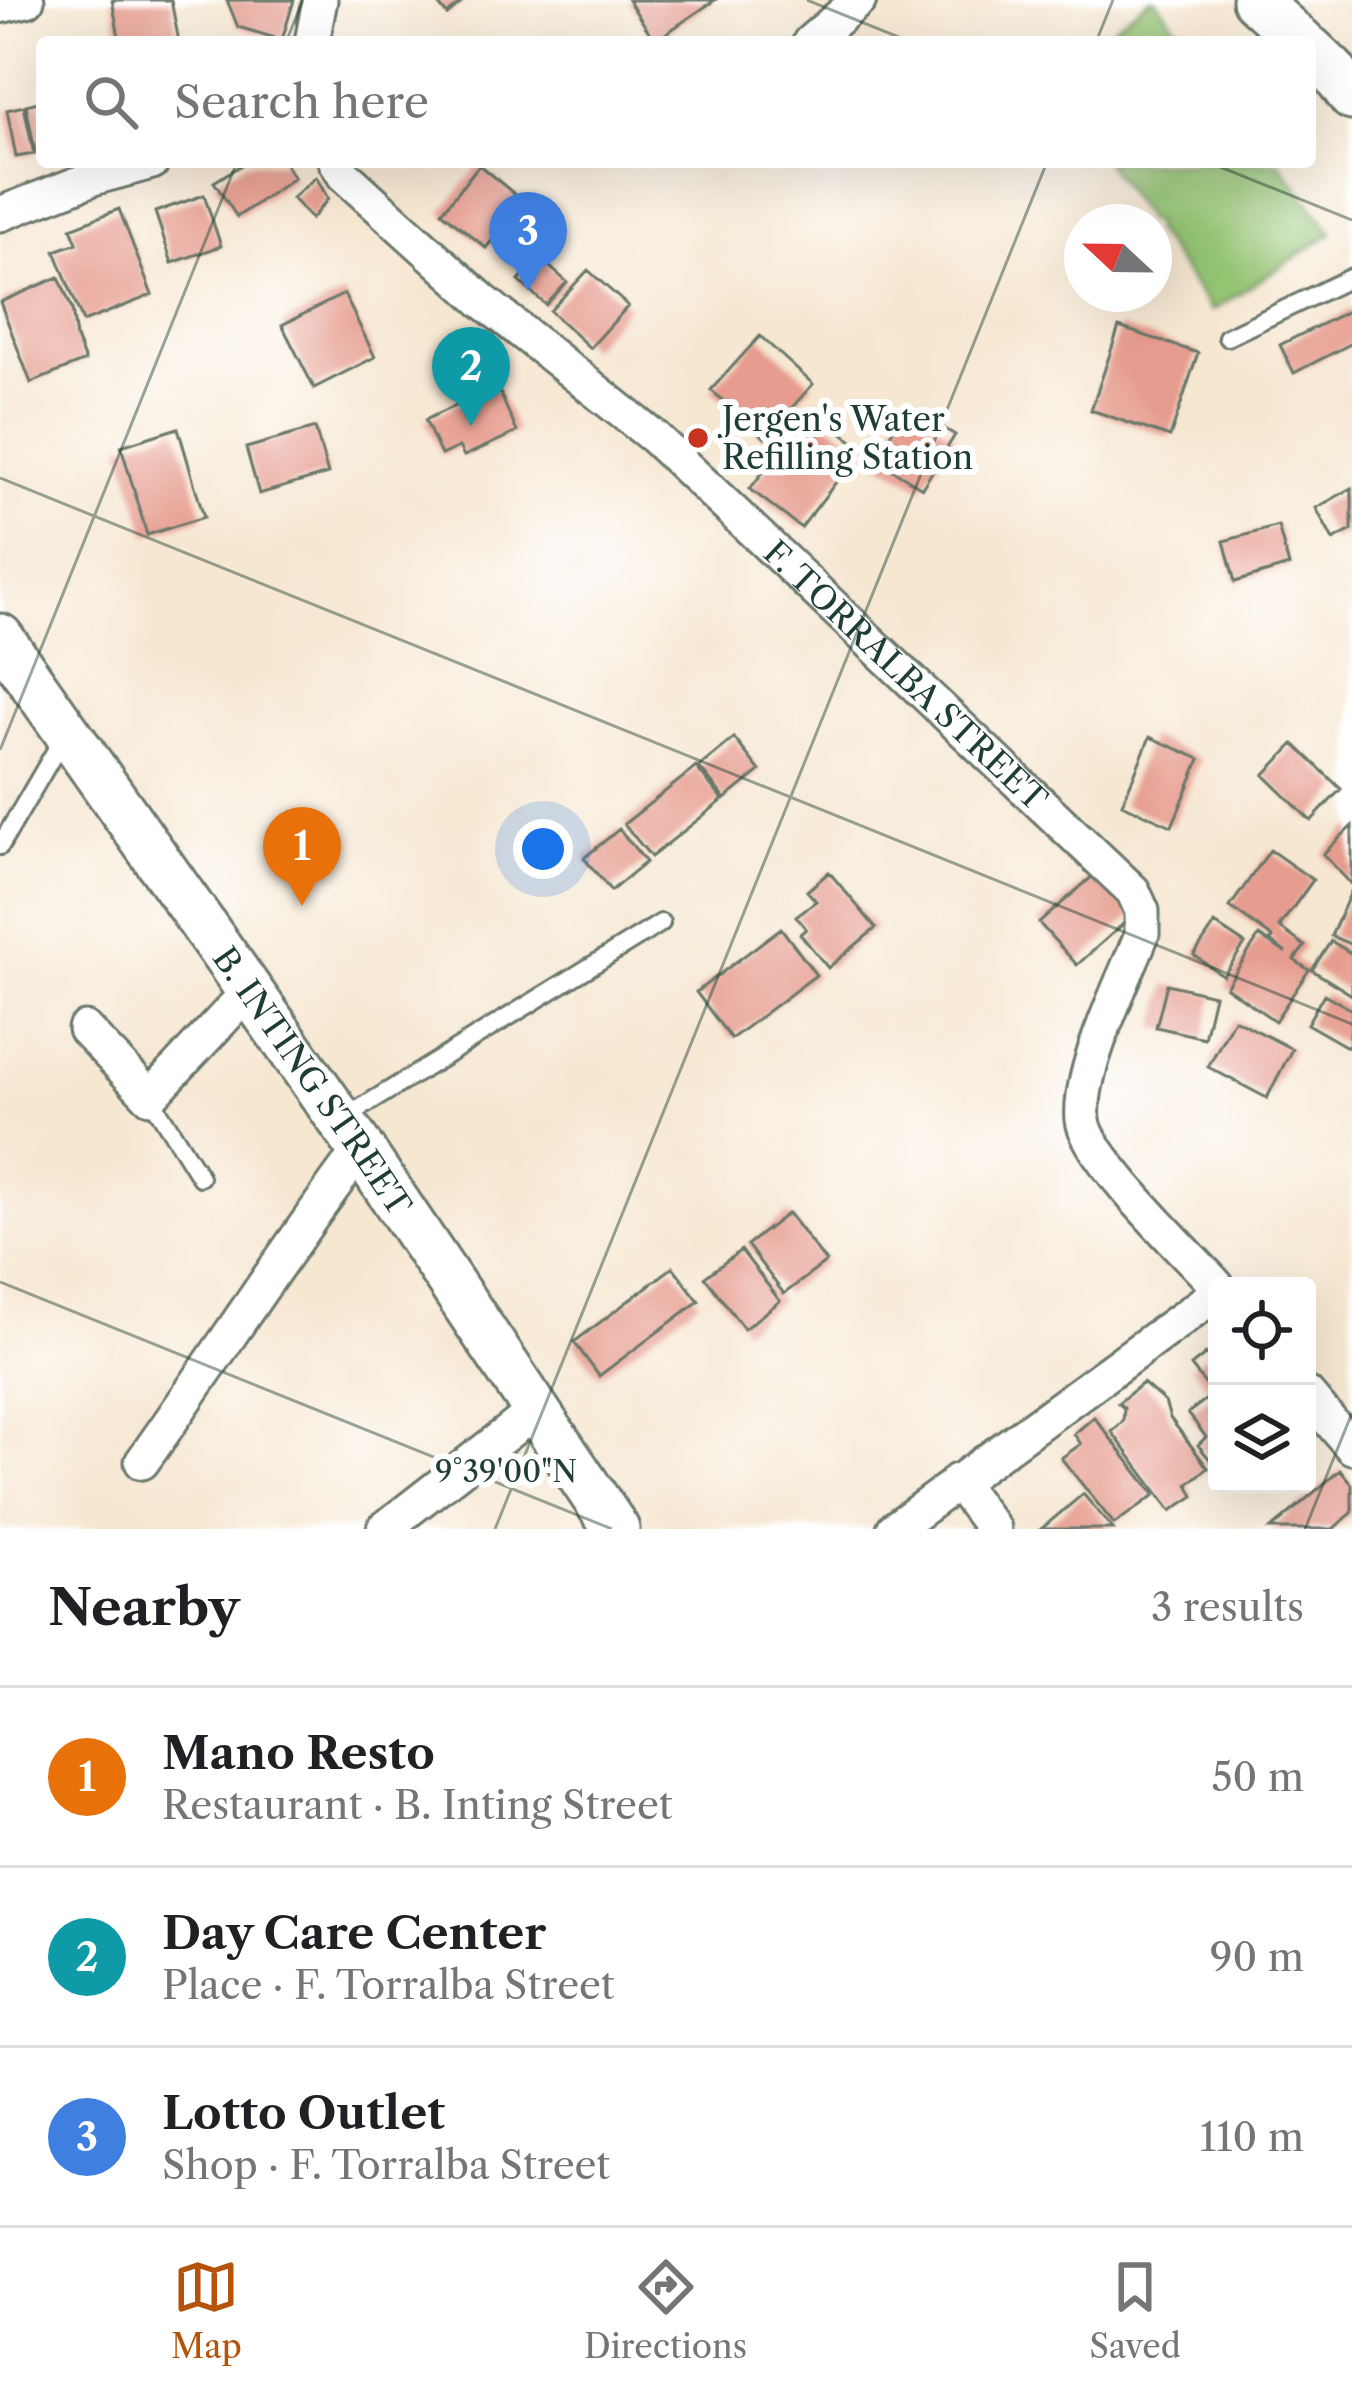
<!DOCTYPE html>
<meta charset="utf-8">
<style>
body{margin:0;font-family:"Libre Caslon Text",serif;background:#f6f6f6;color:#202124}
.controls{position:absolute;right:36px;bottom:36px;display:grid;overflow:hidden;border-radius:12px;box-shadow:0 12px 48px #0002}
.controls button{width:108px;height:108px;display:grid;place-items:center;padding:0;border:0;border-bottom:3px solid #e0e0e0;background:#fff;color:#202124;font:60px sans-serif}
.compass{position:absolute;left:1064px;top:204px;width:108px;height:108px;border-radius:50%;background:#fff;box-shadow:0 12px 48px #0002;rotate:292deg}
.you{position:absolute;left:543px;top:849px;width:42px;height:42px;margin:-30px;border:9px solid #fff;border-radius:50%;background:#1a73e8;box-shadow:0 0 0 18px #1a73e833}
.badge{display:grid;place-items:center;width:78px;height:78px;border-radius:50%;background:#b45309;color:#fff;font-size:39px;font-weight:700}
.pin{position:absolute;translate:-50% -99px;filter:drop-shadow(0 3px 6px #0008)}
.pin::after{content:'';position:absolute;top:63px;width:42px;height:36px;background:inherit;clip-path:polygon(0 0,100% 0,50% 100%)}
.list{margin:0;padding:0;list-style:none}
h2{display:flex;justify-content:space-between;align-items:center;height:156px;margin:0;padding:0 48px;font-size:51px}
h2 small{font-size:39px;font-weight:400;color:#757577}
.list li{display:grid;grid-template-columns:78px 1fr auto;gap:36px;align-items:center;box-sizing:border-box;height:180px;padding:0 48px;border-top:3px solid #e0e0e0}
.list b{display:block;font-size:45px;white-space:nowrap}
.list p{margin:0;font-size:39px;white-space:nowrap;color:#757577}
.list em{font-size:39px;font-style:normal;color:#757577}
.icon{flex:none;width:66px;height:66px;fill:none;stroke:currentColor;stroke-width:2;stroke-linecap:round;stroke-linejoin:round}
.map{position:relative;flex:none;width:1352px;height:1529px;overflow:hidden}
.search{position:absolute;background:#fff;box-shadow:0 12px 48px #0002;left:36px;right:36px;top:36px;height:132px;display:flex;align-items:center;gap:30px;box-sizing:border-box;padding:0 42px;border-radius:12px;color:#757577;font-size:45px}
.sheet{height:696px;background:#fff}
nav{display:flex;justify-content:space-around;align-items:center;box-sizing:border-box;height:168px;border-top:3px solid #e0e0e0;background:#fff;font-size:33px;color:#757577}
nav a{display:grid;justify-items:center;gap:6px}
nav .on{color:#b45309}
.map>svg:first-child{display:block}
.green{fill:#94c372;stroke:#5a8053;stroke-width:3}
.building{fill:#e69c8e}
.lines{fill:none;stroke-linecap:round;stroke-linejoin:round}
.lane-casing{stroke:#6a786b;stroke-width:22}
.street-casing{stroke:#6a786b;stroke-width:39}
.secondary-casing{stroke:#6a786b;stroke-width:51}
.lane{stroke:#fff;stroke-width:16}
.street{stroke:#fff;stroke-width:33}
.secondary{stroke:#fff;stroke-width:45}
.ticks{fill:none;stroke:#1f3d34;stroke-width:3;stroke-opacity:0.45}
.poi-dot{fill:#c8321e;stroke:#fff;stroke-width:4.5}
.labels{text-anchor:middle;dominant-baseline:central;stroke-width:12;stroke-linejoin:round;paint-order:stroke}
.poi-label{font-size:33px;fill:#1f3d34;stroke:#fff;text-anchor:start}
.street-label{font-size:33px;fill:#1f3d34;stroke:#fff}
.ticks-label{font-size:30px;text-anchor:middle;fill:#1f3d34;stroke:#fff;stroke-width:12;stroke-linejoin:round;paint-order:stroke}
</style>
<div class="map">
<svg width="1352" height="1529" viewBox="0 0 1352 1529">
<rect width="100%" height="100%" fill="#fff"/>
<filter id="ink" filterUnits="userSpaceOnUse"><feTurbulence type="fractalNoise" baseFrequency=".00833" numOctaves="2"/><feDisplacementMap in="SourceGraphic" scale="24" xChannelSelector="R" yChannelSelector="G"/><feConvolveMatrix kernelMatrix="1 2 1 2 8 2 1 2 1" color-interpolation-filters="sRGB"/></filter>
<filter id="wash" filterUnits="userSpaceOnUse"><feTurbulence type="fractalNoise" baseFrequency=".004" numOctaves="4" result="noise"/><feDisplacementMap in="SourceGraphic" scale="48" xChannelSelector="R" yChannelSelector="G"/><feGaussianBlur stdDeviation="2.7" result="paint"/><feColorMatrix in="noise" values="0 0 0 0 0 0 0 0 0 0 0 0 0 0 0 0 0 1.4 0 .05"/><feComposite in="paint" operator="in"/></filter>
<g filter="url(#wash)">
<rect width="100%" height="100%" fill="#f6e7d1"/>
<path class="green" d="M1149,0H1156L1188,42H1094Z
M1105,162H1279L1332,233L1212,311L1154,231V222H1148Z"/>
<g id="blocks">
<path class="building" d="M112,0H171L179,42H120Z
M227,0H294L282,40L238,27Z
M435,0H465L447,15Z
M628,0H715L655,41Z
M42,101V151L35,152L26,105Z
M24,106L34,154L16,157L7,110Z
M284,162L294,178L237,217L214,182L246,162Z
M479,165L523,201L486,248L442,212Z
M316,177L328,199L311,219L292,198Z
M204,195L221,246L172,263L155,212Z
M119,209L152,295L83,322L55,251L77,243L71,228Z
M540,258L567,282L546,305L519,281Z
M588,270L628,306L590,348L550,311Z
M59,277L72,309L76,338L85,361L31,383L0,302Z
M344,294L375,357L314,388L282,325Z
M1352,309V343L1294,373L1280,345Z
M1119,327L1198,353L1170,437L1091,410Z
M760,336L813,384L765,438L711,390Z
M497,386L517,432L464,456L459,447L441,455L425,420Z
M907,406L955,435L922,488L875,459Z
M811,409L862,448L801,528L750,489Z
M178,428L204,517L147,535L121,446Z
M315,428L328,474L259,494L246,448Z
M1352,488V530L1333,540L1316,508Z
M1278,526L1289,566L1235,582L1224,541Z
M1150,737L1200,759L1172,826L1122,804Z
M734,738L760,771L725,799L699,767Z
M1294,744L1341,789L1311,821L1264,775Z
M696,767L723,800L651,857L624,824Z
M1352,826V885L1323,854Z
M619,829L646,862L611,891L584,858Z
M1270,850L1313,880L1279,927L1305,946L1294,960L1309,970L1275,1021L1226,987L1259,936L1286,953L1270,941L1273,938L1230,907Z
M829,872L876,928L828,968L800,934L806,929L796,916L816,901L807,891Z
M1096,873L1133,915L1077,965L1039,923Z
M1352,889V945L1331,936Z
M1215,924L1245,944L1223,976L1194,955Z
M781,928L816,975L731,1039L696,992Z
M1331,941L1352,954V995L1312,970Z
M1167,984L1214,995L1204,1038L1156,1027Z
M1324,994L1352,1010L1349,1048L1307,1024Z
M1234,1019L1292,1049L1267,1098L1208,1067Z
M788,1213L826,1262L784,1294L747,1245Z
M741,1250L780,1301L744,1329L705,1277Z
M673,1267L699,1301L599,1376L574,1342Z
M1206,1354L1217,1369V1460L1212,1462L1198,1445L1206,1437L1188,1413L1213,1394L1191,1366Z
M1143,1383L1165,1402L1170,1418L1208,1468L1188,1484L1194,1496L1171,1511L1112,1432L1123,1421L1124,1408L1118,1403Z
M1094,1417L1155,1495L1114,1524L1061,1458L1081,1444L1074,1434Z
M1340,1470L1352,1484V1513L1333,1529H1271Z
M1083,1494L1113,1529H1041Z"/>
</g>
</g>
<g filter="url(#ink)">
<use href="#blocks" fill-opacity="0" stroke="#6a786b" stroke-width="3"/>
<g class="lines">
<g class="lane-casing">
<path id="lane" d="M1227,337L1352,277
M0,846L63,738
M150,1097L200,1177
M341,1120L661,923"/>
</g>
<g class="street-casing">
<g id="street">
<path d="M0,6L27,0"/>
<path d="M312,42L320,0"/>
<path d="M810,42L859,0"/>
<path id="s1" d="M336,162L344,175L483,301L654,437L1133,891L1142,911V934C1123,983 1078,1070 1083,1120C1087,1157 1188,1254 1217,1286"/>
<path d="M0,214L93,178L152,162"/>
<path d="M85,1029L150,1097L248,992"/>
<path d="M1307,1394L1352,1447"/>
<path d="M142,1462C216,1358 284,1251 361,1149"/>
<path d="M957,1481L993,1529"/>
<path d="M384,1529L538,1409"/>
<path d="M894,1529L1217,1293"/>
</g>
</g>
<g class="secondary-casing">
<g id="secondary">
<path d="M1255,0L1302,42"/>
<path d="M1310,49L1332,70L1352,97"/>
<path id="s2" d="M0,637L361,1149L616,1529"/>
</g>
</g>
<use href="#lane" class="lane"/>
<use href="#street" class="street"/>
<use href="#secondary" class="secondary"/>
</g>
</g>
<path class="ticks" d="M807,0L911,42M286,42L303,0M1096,42L1113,0M1208,162L1352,220M0,478L1352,1024M0,750L237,162M0,1282L612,1529M495,1529L1047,162M1305,1529L1352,1413"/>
<circle class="poi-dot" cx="698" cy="438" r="12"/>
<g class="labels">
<g class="poi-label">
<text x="722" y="419">Jergen's Water<tspan x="722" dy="38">Refilling Station</tspan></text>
</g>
<g class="street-label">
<text stroke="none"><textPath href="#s1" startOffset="768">F. TORRALBA STREET</textPath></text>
<text stroke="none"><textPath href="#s2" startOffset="543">B. INTING STREET</textPath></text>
</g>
</g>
<g class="ticks-label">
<text x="506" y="1482">9°39'00"N</text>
</g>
</svg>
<div class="controls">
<button><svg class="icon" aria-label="locate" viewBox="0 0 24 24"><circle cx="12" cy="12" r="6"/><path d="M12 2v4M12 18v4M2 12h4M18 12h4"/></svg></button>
<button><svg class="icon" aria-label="layers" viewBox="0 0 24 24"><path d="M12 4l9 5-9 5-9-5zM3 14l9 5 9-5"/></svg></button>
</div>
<svg class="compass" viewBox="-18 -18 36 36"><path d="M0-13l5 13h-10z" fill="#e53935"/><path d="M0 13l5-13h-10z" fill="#757577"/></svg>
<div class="you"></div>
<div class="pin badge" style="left:302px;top:906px;background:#e8710a">1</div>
<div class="pin badge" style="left:471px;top:426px;background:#0f9aa8">2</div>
<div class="pin badge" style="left:528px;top:291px;background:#3f7fe0">3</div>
<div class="search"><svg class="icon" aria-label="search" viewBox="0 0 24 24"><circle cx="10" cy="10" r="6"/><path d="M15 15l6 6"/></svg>Search here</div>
</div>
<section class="sheet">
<h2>Nearby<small>3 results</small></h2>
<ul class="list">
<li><span class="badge" style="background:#e8710a">1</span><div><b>Mano Resto</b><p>Restaurant · B. Inting Street</p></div><em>50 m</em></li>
<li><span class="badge" style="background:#0f9aa8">2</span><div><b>Day Care Center</b><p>Place · F. Torralba Street</p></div><em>90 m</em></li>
<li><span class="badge" style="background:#3f7fe0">3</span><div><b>Lotto Outlet</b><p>Shop · F. Torralba Street</p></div><em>110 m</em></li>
</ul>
</section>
<nav>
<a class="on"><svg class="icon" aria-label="map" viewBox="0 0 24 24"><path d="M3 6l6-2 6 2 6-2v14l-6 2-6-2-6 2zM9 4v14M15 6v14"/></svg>Map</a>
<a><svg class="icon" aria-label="directions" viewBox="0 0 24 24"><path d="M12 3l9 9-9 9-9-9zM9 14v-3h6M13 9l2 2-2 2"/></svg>Directions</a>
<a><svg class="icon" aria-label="saved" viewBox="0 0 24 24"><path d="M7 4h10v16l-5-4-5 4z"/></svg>Saved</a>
</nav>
